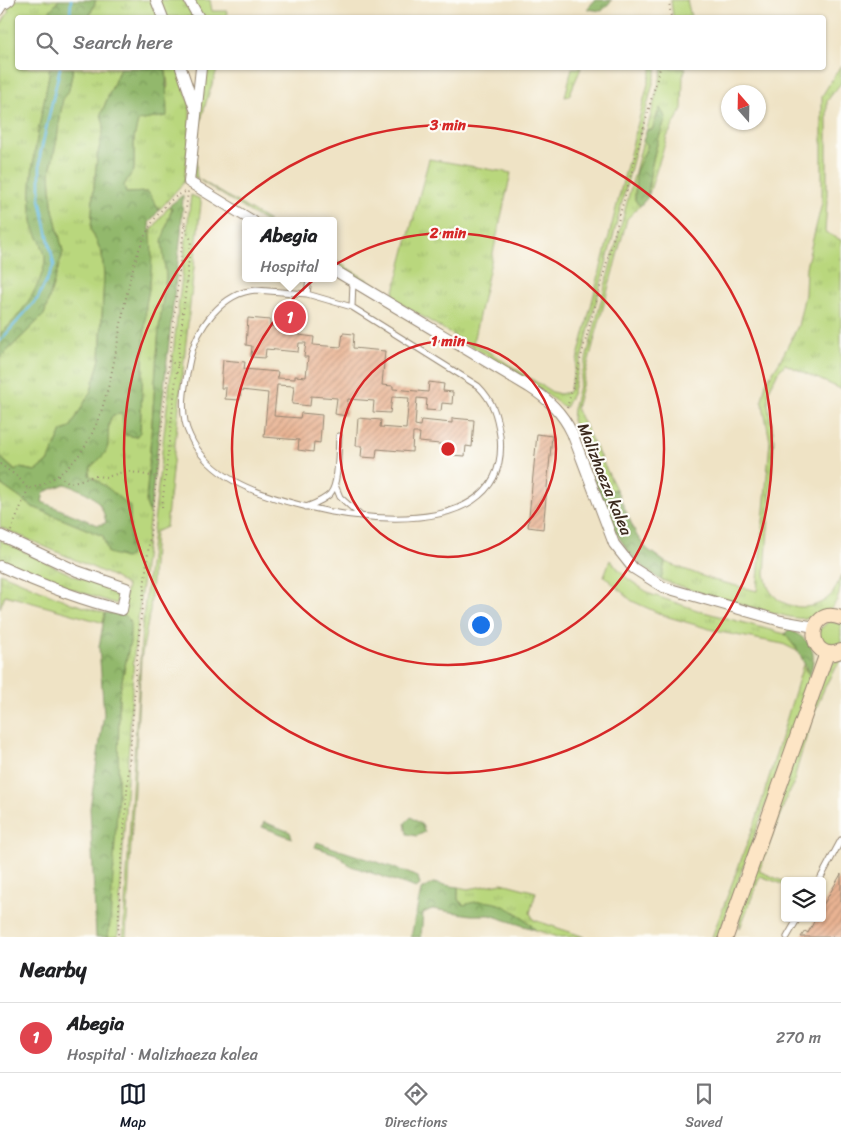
<!DOCTYPE html>
<meta charset="utf-8">
<style>
body{margin:0;font-family:Sriracha,sans-serif;background:#f2f2f2;color:#202124}
.controls{position:absolute;right:15px;bottom:15px;display:grid;overflow:hidden;border-radius:5px;box-shadow:0 1px 4px #0004}
.controls button{width:45px;height:45px;display:grid;place-items:center;padding:0;border:0;border-bottom:1px solid #e0e0e0;background:#fff;color:#202124;font:25px sans-serif}
.compass{position:absolute;left:721px;top:85px;width:45px;height:45px;border-radius:50%;background:#fff;box-shadow:0 1px 4px #0004;rotate:340deg}
.you{position:absolute;left:480px;top:624px;width:18px;height:18px;margin:-12px;border:4px solid #fff;border-radius:50%;background:#1a73e8;box-shadow:0 0 0 8px #1a73e833}
.badge{display:grid;place-items:center;width:32px;height:32px;border-radius:50%;background:#111827;color:#fff;font-size:16px;font-weight:700}
.pin{position:absolute;translate:-50% -50%;border:2px solid #fff;box-shadow:0 1px 5px #0006}
.popup{position:absolute;left:242px;top:217px;width:95px;height:65px;box-sizing:border-box;display:grid;place-content:center;border-radius:5px;background:#fff;filter:drop-shadow(0 1px 4px #0005);font-size:16px;white-space:nowrap;color:#757577}
.popup b{font-size:19px;color:#202124}
.popup::after{content:'';position:absolute;left:50%;top:100%;margin-left:-10px;border:10px solid transparent;border-top-color:#fff}
.list{margin:0;padding:0;list-style:none}
h2{display:flex;justify-content:space-between;align-items:center;height:65px;margin:0;padding:0 20px;font-size:21px}
h2 small{font-size:16px;font-weight:400;color:#757577}
.list li{display:grid;grid-template-columns:32px 1fr auto;gap:15px;align-items:center;box-sizing:border-box;height:70px;padding:0 20px;border-top:1px solid #e0e0e0}
.list b{display:block;font-size:19px;white-space:nowrap}
.list p{margin:0;font-size:16px;white-space:nowrap;color:#757577}
.list em{font-size:16px;font-style:normal;color:#757577}
.icon{flex:none;width:28px;height:28px;fill:none;stroke:currentColor;stroke-width:2;stroke-linecap:round;stroke-linejoin:round}
.map{position:relative;flex:none;width:841px;height:937px;overflow:hidden}
.search{position:absolute;background:#fff;box-shadow:0 1px 4px #0004;left:15px;right:15px;top:15px;height:55px;display:flex;align-items:center;gap:12px;box-sizing:border-box;padding:0 18px;border-radius:5px;color:#757577;font-size:19px}
.sheet{height:135px;background:#fff}
nav{display:flex;justify-content:space-around;align-items:center;box-sizing:border-box;height:70px;border-top:1px solid #e0e0e0;background:#fff;font-size:14px;color:#757577}
nav a{display:grid;justify-items:center;gap:2px}
nav .on{color:#111827}
.map>svg:first-child{display:block}
.grass{fill:url(#grass-tufts);stroke:#7a804e}
.forest{fill:url(#forest-crowns);stroke:#667145;fill-rule:evenodd}
.lines{fill:none;stroke-linecap:round;stroke-linejoin:round}
.stream{stroke:#69bde5;stroke-width:2.5}
.building{fill:url(#building-hatch)}
.lane-casing{stroke:#958672;stroke-width:7}
.street-casing{stroke:#958672;stroke-width:12}
.secondary-casing{stroke:#958672;stroke-width:16}
.path{stroke:#958672;stroke-width:2;stroke-dasharray:1 4;stroke-linecap:butt}
.lane{stroke:#fff;stroke-width:5}
.street{stroke:#fff;stroke-width:10}
.secondary{stroke:#fde5c5;stroke-width:14}
.ring{fill:none;stroke:#d62828;stroke-width:2.5}
.labels{text-anchor:middle;dominant-baseline:central;stroke-width:4.5;stroke-linejoin:round;paint-order:stroke}
.street-label{font-size:16px;fill:#3b2a1e;stroke:#fdfcf7}
.centre{fill:#d62828;stroke:#fdfcf7;stroke-width:2.5}
.ring-label{font-size:15px;text-anchor:middle;font-weight:bold;fill:#d62828;stroke:#fdfcf7;stroke-width:4.5;stroke-linejoin:round;paint-order:stroke}
</style>
<div class="map">
<svg width="841" height="937" viewBox="0 0 841 937">
<defs>
<pattern id="grass-tufts" width="24" height="20" patternUnits="userSpaceOnUse" patternTransform="scale(1.25)"><rect width="24" height="20" fill="#b9d77d"/><path d="M3 7l-1-3M5 7V3M7 7l1-3M15 17l-1-3M17 17v-4M19 17l1-3" fill="none" stroke="#a0b96c"/></pattern>
<pattern id="forest-crowns" width="20" height="18" patternUnits="userSpaceOnUse" patternTransform="scale(1.25)"><rect width="20" height="18" fill="#92b86c"/><path d="M2 6a3 3 0 1 1 6 0M12 15a3 3 0 1 1 6 0" fill="none" stroke="#789658"/></pattern>
<pattern id="building-hatch" width="6" height="6" patternUnits="userSpaceOnUse" patternTransform="scale(1.25)"><rect width="6" height="6" fill="#e9b393"/><path d="M-1 1l2-2M0 6l6-6M5 7l2-2" fill="none" stroke="#be9277"/></pattern>
</defs>
<rect width="100%" height="100%" fill="#fdfcf7"/>
<filter id="ink" filterUnits="userSpaceOnUse"><feTurbulence type="fractalNoise" baseFrequency=".02" numOctaves="2"/><feDisplacementMap in="SourceGraphic" scale="10" xChannelSelector="R" yChannelSelector="G"/><feConvolveMatrix kernelMatrix="1 2 1 2 8 2 1 2 1" color-interpolation-filters="sRGB"/></filter>
<filter id="wash" filterUnits="userSpaceOnUse"><feTurbulence type="fractalNoise" baseFrequency=".0096" numOctaves="4" result="noise"/><feDisplacementMap in="SourceGraphic" scale="20" xChannelSelector="R" yChannelSelector="G"/><feGaussianBlur stdDeviation="1.12" result="paint"/><feColorMatrix in="noise" values="0 0 0 0 0 0 0 0 0 0 0 0 0 0 0 0 0 1.4 0 .05"/><feComposite in="paint" operator="in"/></filter>
<g filter="url(#wash)">
<rect width="100%" height="100%" fill="#efe3c5"/>
<path class="grass" d="M12,0H59L49,12L51,17L18,18V68H50C43,114 26,173 32,220C34,236 49,249 44,267C38,291 19,318 0,334V26L9,11L6,7Z
M96,0H153L161,18H89Z
M158,0H183L193,17H166Z
M193,0H210L212,11H227L226,17H201Z
M671,0H687L691,17H673Z
M841,65V83L827,101V201L825,232L841,240V389L785,364L778,372L769,390L768,404L774,438L765,574C766,578 767,585 769,589C781,610 813,613 830,596C835,592 838,582 841,576C841,598 834,616 808,618C796,620 782,615 771,612C733,603 697,592 661,580L665,562L713,580L757,591L770,441L762,400L766,383L781,359L798,326L805,294L806,267L822,203V96Z
M73,68H120L101,114L105,126L97,158L93,196L91,230L102,253L104,276L100,359L91,391L70,428L62,431L48,462L36,471L19,468L16,471L0,457V358L44,315L63,252L52,205L50,172L57,139L63,97L69,90Z
M161,68H178L190,105V133L184,182L159,210L148,192L126,193L124,185L134,169V138L138,120L154,118L168,86L166,70Z
M204,68H218C205,104 192,138 197,178L269,221H264L193,176Z
M572,68H581L569,96L565,97Z
M652,68H657L572,394L565,408L529,381L334,263V260L393,295L429,159L511,173L473,342L552,392L560,394L569,392Z
M663,68H686L683,76L682,109L667,137L648,197C649,169 656,144 666,118L658,112L652,130L647,129Z
M643,141L648,144C639,166 635,176 635,200L640,206L627,219L576,408L616,489L609,491L593,477L572,420L573,409Z
M191,195L200,199L201,203L166,527L155,532L150,611L141,659L126,937H123L142,628Z
M169,206L172,207L163,241L166,277L159,328L146,503L150,514L134,655L118,937H108L118,793L119,695L130,642L122,613L127,586L112,576L0,527V484L33,507L103,536L108,553L109,489L89,475V468L105,452L110,419L114,414L122,413L125,435L140,432L146,304L150,284L151,231Z
M0,540L74,576L119,591L116,604L31,575L0,561Z
M610,560L627,578L650,594L700,611L785,634L799,652L783,644L720,632L665,616L632,601L604,576Z
M0,573L71,603L105,613L104,623L5,595L0,608Z
M829,621L841,624V647L821,645L818,631Z
M841,657V661C822,682 806,737 798,765C794,777 796,785 788,794L759,871L785,882V885L760,876L740,928L739,917L824,676L831,665Z
M803,665L810,677L808,686L718,937H712L757,817Z
M502,883L536,892L530,913L534,920L585,937H557L536,930L516,912L464,905L458,900V887L468,889Z"/>
<path class="forest" d="M59,0H96L89,17H51L49,12Z
M595,0H612L602,11L587,9Z
M50,68H73L69,90L63,98L57,139L50,172L52,205L63,252L44,315L0,358V334C19,318 38,291 44,267C49,249 34,236 32,220C26,174 43,113 50,68Z
M120,68H161L166,70L167,116L138,121L134,138V169L124,185L126,193L148,192L159,210L149,223C154,249 152,278 146,304L140,432L136,437L125,435L122,414L113,415C104,425 112,442 105,453C99,462 90,463 89,475L109,489L130,507V555L125,558L108,553L103,536L33,507L0,484V453V457L15,471L19,468L36,471L48,462L62,431L70,428L91,391L100,359L104,276L102,253L91,230L93,196L97,158L104,126L101,114ZM65,484C87,492 102,497 106,523L98,525L42,502L44,492Z
M660,108L666,118C656,144 649,169 648,197L640,206L635,200L636,171L648,145L643,141L647,129L652,130Z
M183,195L181,233L150,514L146,503L159,328L166,277L162,241L172,208L169,206Z
M601,475L609,491L616,489L637,536L647,549L665,562L661,580C621,556 608,518 593,477Z
M105,613H122L130,621V642L119,695L118,793L110,924L108,937H96L90,808L104,714L99,647Z
M789,629C813,643 817,648 810,677L799,652L785,634Z
M411,817L422,825L425,832L417,836L407,834L405,823Z
M264,822L290,832L292,838L262,827Z
M317,842C351,855 385,863 418,877L420,885L416,888L351,866L336,854L315,847Z
M433,883L458,887V900L464,905C493,894 516,910 536,930L490,915H471L432,909L423,913L421,937H411L421,890Z"/>
<g class="lines">
<path class="stream" d="M70,18L71,0
M0,341L38,298L54,265L40,199V155L60,68"/>
</g>
<g id="blocks">
<path class="building" d="M248,318L270,320V326L299,329V335L314,337L313,345L341,347L343,333L354,334L353,348L385,351L382,385L393,386V389L428,392L429,382L444,384L443,391L453,392L452,404L442,403L441,411L426,410L427,399L417,398L415,425L420,426L421,420L452,423V418L474,420L472,447L466,446L465,456L450,455V445L419,442L420,433H413L412,452L377,449L376,458L361,457L362,446H356L358,418L381,420L380,427L406,429L409,398L392,397L390,413L373,412L374,401L348,399L346,416L335,414L337,398L311,396L310,406L292,404L294,386L277,385L274,416L300,418L301,413L322,415L320,443L314,442L313,452L298,450L299,440L264,437L268,393L241,390L240,400L225,399L226,388H221L223,360L245,362L244,369L278,372L277,378L295,379V376L306,377L308,357H304L306,343H299L298,352L266,349L265,358L251,357L252,346L246,345Z
M537,434L552,436L543,529L528,527Z
M841,874V937H801L805,931L808,933L816,918H822V907Z"/>
</g>
</g>
<g filter="url(#ink)">
<use href="#blocks" fill-opacity="0" stroke="#958672" stroke-width="1"/>
<g class="lines">
<g class="lane-casing">
<path id="lane" d="M0,12L6,3
M256,290L307,294L352,307L478,386C493,401 497,415 500,436C513,561 295,515 234,481C216,471 198,455 190,436C178,412 185,384 190,359C196,328 223,292 256,290Z
M307,294L309,278
M352,307L353,282
M335,485L340,497L361,516
M306,507C314,504 323,501 330,494C339,484 338,450 339,436
M819,881L841,840
M787,937L798,918"/>
</g>
<g class="street-casing">
<path id="street" d="M156,0L163,18
M189,0L199,18
M0,1L6,3L10,0
M181,68L195,109
M201,68L189,182L253,221
M334,270L529,387C548,399 562,412 572,433L614,544L633,568L663,587L781,621L815,627
M0,535L77,571L126,588L122,610C80,600 40,584 0,566"/>
</g>
<g class="secondary-casing">
<path id="secondary" d="M841,618C805,604 806,665 841,651
M726,937L827,653"/>
</g>
<path class="path" d="M669,0L671,18
M168,361L178,365
M567,408L660,68
M0,464L18,477L28,489C133,461 104,298 152,223C162,208 172,196 188,191L139,634L120,883L118,937
M58,476L70,483L95,476L107,477L126,471L156,477
M162,507L191,240L184,223
M11,531L28,489"/>
<use href="#lane" class="lane"/>
<use href="#street" class="street"/>
<use href="#secondary" class="secondary"/>
</g>
</g>
<g class="ring">
<circle cx="448" cy="449" r="108"/>
<circle cx="448" cy="449" r="216"/>
<circle cx="448" cy="449" r="324"/>
</g>
<g class="labels">
<g class="street-label">
<text transform="translate(605 479) rotate(68)">Malizhaeza kalea</text>
</g>
</g>
<circle cx="448" cy="449" r="8" class="centre"/>
<g class="ring-label">
<text x="448" y="130">3 min</text>
<text x="448" y="238">2 min</text>
<text x="448" y="346">1 min</text>
</g>
</svg>
<div class="controls">
<button><svg class="icon" aria-label="layers" viewBox="0 0 24 24"><path d="M12 4l9 5-9 5-9-5zM3 14l9 5 9-5"/></svg></button>
</div>
<svg class="compass" viewBox="-18 -18 36 36"><path d="M0-13l5 13h-10z" fill="#e53935"/><path d="M0 13l5-13h-10z" fill="#757577"/></svg>
<div class="you"></div>
<div class="pin badge" style="left:290px;top:317px;background:#e0444e">1</div>
<div class="popup"><b>Abegia</b>Hospital</div>
<div class="search"><svg class="icon" aria-label="search" viewBox="0 0 24 24"><circle cx="10" cy="10" r="6"/><path d="M15 15l6 6"/></svg>Search here</div>
</div>
<section class="sheet">
<h2>Nearby<small></small></h2>
<ul class="list">
<li><span class="badge" style="background:#e0444e">1</span><div><b>Abegia</b><p>Hospital · Malizhaeza kalea</p></div><em>270 m</em></li>
</ul>
</section>
<nav>
<a class="on"><svg class="icon" aria-label="map" viewBox="0 0 24 24"><path d="M3 6l6-2 6 2 6-2v14l-6 2-6-2-6 2zM9 4v14M15 6v14"/></svg>Map</a>
<a><svg class="icon" aria-label="directions" viewBox="0 0 24 24"><path d="M12 3l9 9-9 9-9-9zM9 14v-3h6M13 9l2 2-2 2"/></svg>Directions</a>
<a><svg class="icon" aria-label="saved" viewBox="0 0 24 24"><path d="M7 4h10v16l-5-4-5 4z"/></svg>Saved</a>
</nav>
